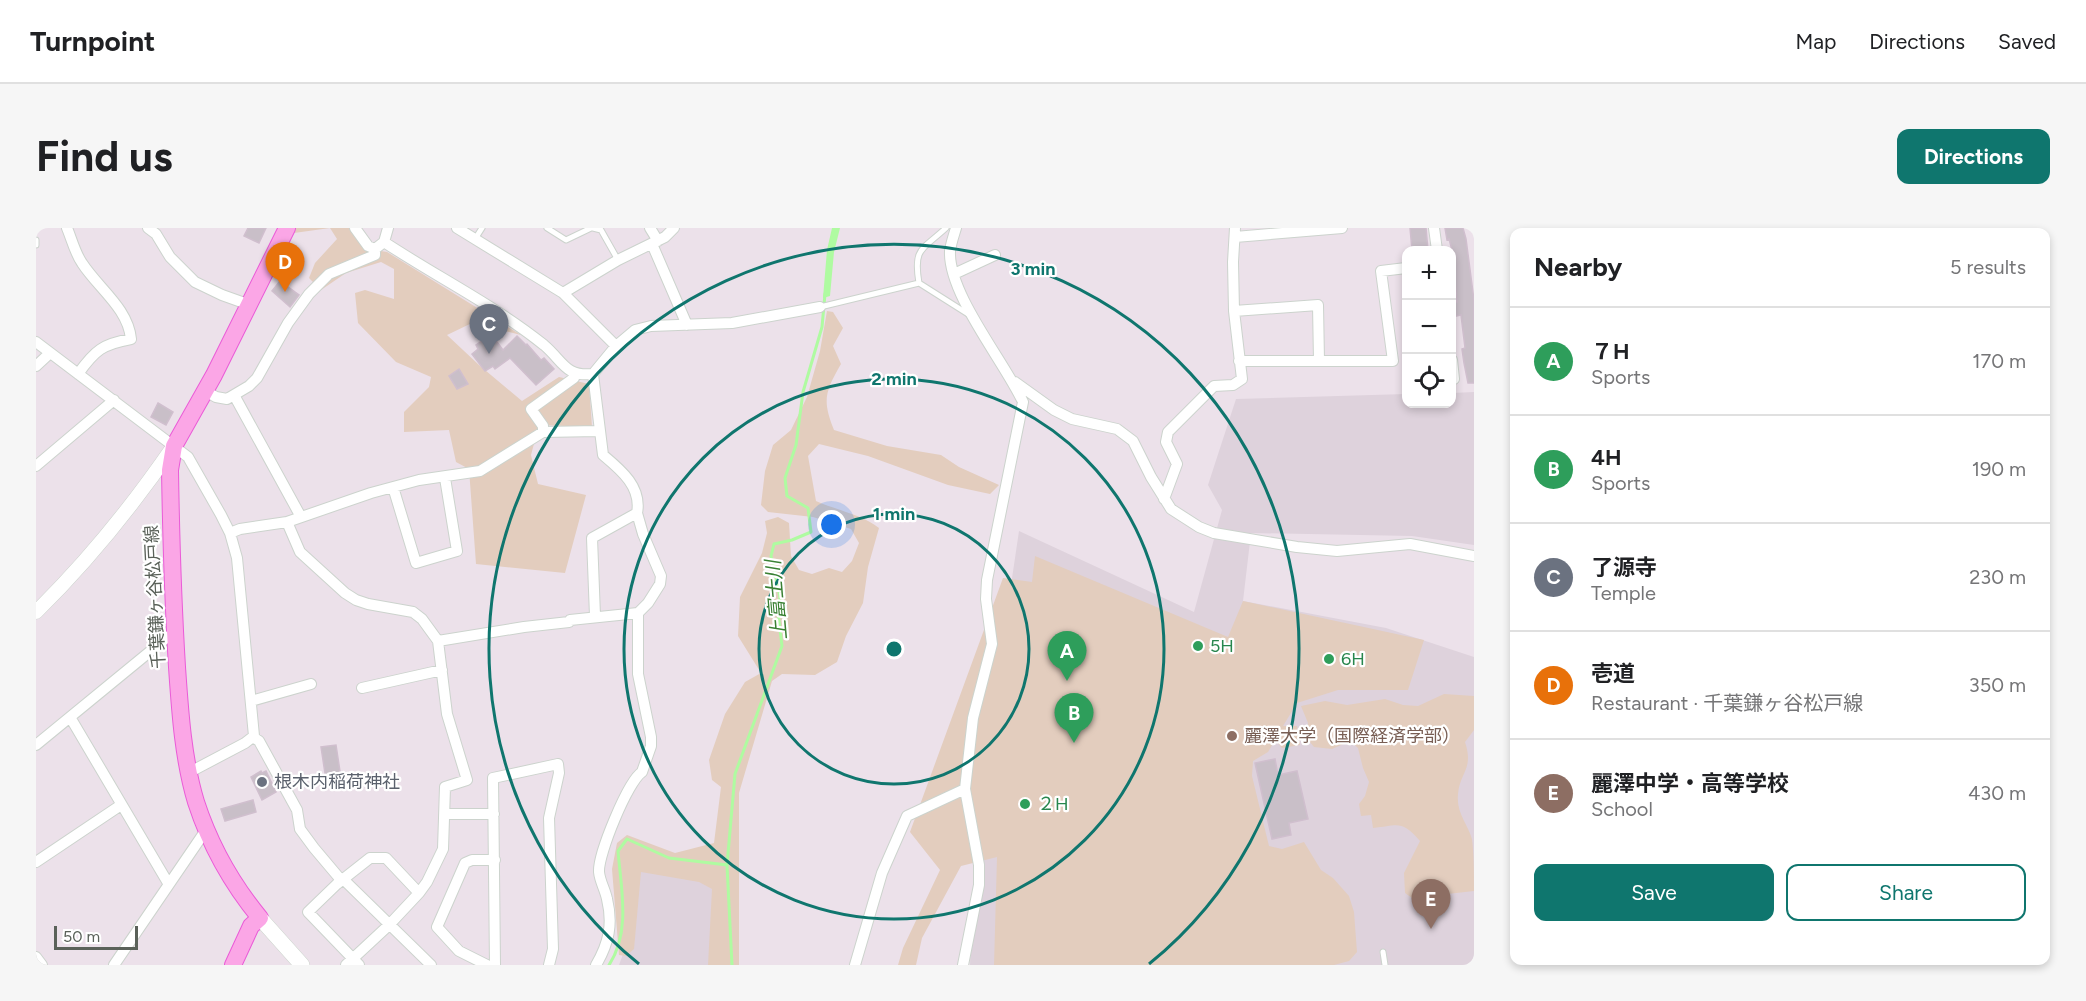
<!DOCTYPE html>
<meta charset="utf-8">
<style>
body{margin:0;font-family:Figtree,"Noto Sans JP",sans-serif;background:#f6f6f6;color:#202124}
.controls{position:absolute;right:18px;top:18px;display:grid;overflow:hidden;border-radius:12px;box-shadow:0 3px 9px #0003}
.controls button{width:54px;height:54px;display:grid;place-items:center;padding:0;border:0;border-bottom:2px solid #e0e0e0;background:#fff;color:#202124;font:30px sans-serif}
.scale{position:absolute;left:18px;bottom:15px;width:84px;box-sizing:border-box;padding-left:6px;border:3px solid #5a6159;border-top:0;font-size:16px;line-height:21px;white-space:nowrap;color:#5a6159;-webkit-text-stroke:4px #fff;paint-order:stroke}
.you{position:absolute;left:796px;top:297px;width:21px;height:21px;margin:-15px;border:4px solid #fff;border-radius:50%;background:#1a73e8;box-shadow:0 0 0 9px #1a73e833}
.badge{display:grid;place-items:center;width:39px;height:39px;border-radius:50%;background:#0f766e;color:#fff;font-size:20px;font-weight:700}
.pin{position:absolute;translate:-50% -50px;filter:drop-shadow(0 2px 3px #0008)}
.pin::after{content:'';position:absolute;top:32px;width:21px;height:18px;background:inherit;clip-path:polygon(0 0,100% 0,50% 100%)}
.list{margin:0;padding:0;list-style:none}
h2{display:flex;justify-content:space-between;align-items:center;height:78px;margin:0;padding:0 24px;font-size:26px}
h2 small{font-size:20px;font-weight:400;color:#757577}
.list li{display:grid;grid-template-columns:39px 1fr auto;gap:18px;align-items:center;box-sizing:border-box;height:108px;padding:0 24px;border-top:2px solid #e0e0e0}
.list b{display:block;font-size:22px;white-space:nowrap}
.list p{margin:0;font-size:20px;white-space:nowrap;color:#757577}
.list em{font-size:20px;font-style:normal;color:#757577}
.actions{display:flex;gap:12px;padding:18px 24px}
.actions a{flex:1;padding:14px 0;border:2px solid #0f766e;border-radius:12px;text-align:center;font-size:21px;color:#0f766e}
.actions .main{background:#0f766e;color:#fff}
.icon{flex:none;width:33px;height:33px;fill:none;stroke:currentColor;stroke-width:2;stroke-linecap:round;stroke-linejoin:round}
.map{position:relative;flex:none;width:1438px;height:737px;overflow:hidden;border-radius:12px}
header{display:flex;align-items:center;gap:36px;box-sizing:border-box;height:84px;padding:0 30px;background:#fff;border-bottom:2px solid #e0e0e0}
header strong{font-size:28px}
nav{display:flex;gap:33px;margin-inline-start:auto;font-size:21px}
.intro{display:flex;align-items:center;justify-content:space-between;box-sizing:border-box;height:144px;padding:0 36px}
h1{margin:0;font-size:42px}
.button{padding:15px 27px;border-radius:12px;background:#0f766e;color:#fff;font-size:21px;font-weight:700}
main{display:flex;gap:36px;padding:0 36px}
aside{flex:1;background:#fff;border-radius:12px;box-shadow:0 3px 9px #0003}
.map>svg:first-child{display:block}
.education{fill:#ded2dc}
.green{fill:#e3cdbe}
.water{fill:#affba1}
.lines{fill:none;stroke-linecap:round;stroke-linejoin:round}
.stream{stroke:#affba1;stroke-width:3}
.building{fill:#c9bfc8;stroke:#d0bfce;stroke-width:1.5}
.service-casing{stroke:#ccd3cd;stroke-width:7}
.minor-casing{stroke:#ccd3cd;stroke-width:12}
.tertiary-casing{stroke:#ccd3cd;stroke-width:15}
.secondary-casing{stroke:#cbd4cc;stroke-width:16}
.primary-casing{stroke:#ea5bd7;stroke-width:18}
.service{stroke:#fff;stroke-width:5}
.minor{stroke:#fff;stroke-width:10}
.tertiary{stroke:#fff;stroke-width:14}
.secondary{stroke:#fff;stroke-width:15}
.primary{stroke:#fba6e6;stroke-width:16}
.ring{fill:none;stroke:#0f766e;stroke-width:3}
.leisure-dot{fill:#2e9e5b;stroke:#fff;stroke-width:2}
.education-dot{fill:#8d6e63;stroke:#fff;stroke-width:2}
.worship-dot{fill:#6b7280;stroke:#fff;stroke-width:2}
.labels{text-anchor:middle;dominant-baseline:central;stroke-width:4.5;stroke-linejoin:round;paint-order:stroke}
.street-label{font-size:18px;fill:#5a6159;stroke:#fff}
.leisure-label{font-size:18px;fill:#27864d;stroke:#fff;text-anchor:start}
.education-label{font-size:18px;fill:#785e54;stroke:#fff;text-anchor:start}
.worship-label{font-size:18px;fill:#5b616d;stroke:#fff;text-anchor:start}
.water-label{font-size:20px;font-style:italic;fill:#398033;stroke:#fff}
.centre{fill:#0f766e;stroke:#fff;stroke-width:3}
.ring-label{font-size:18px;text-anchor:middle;font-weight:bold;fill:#0f766e;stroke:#fff;stroke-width:4.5;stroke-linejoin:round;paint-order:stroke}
</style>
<header>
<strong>Turnpoint</strong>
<nav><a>Map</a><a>Directions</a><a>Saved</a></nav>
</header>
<div class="intro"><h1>Find us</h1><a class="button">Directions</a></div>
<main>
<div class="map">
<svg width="1438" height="737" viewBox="0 0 1438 737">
<rect width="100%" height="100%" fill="#ece1ea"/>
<path class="education" d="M1438,164V317L1376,308L1215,305L1207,373L1350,400L1438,429V737H934L941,587L983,303L1158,384L1186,282L1172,257L1200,171L1370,166V176H1416V165Z
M591,626L681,645L686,737H583L590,718Z"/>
<path class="green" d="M260,0H313L327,20L351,24L485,107L436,95L411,107L443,137L486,173L523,149L553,156L556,199L503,197L495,227L502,256L550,267L529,345L440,336L433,241L420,234L413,202L368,204V184L393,159L395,149L360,134L322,95L319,65L329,62L358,71V41L345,34L310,45L285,62L273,50L279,35L301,11L294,0L258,5Z
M791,83L797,84L807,100L797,118L805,136C789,164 786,172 798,202L851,218L905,227L923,239L963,257L954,266L912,257L832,228L783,216L772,228L780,273C800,282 827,287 843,300L832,339L827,375L810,408L801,434L779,447L746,446L736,453L703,565V737H672L676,661L663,654L605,644L598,721L590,728L583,727L576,641L581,615L591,607L639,625L678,615L685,559L676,552L673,532L689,486L709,454L725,445L702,408L704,369L726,325L731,305L729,293L742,289L753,295L755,328L763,342L776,346L793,340L806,344L816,333L823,315L815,301L777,289L732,284L725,277L729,243L737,217L755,202L771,169L784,123Z
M999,328L1192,409L1207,373L1388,412L1372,462H1302L1261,475L1247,498H1261L1264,517L1246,520L1239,512L1232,524L1217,533L1216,548L1233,618L1246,621L1268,614L1285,642L1297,650L1313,668L1318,684L1321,724L1313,733L1298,737H958L961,629L925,638L886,710L880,737H862L867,720L904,642L874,604L967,350L996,354Z
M1408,466L1438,468V502L1429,514C1438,541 1424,544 1422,566C1420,585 1432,596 1436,611C1438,626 1438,647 1438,663L1376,670L1369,665L1368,645L1384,613C1365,591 1362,598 1337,600L1335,587L1325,588L1323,576L1329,568L1333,554L1327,540L1322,520L1314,513L1296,521L1278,519L1269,508L1272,495L1265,478L1289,473L1311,477L1349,471L1367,477L1382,478Z"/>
<path class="water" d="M796,0H804L798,24L794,68L787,70L791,22Z"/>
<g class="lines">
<path class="stream" d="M691,637L696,737
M573,737C595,704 585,660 582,623L591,611L633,630L691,637L699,546L746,418L742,385L744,369L735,328L738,316L756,312L775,304L772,280L751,268L749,250L760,217L767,164L786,99L789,66"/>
</g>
<path class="building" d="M212,0H230L223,15L208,8Z
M1374,0H1390L1392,22H1376Z
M1409,0H1427L1430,11L1438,72V155H1432L1428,135L1426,121L1429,120L1425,87L1420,88L1418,74H1421L1416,22L1413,11L1411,12Z
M244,53L263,67L254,79L236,63Z
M481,108L490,117L491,116L505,132L508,130L518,141L500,157L474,130L459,141L457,138L449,143L436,126L442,121L440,117L450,110L452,114L458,110L467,122Z
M423,141L432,156L421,161L413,148Z
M122,175L137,184L130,197L115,189Z
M300,517L305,550L290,552L285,519Z
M1239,531L1242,547L1261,543L1272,591L1253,595L1255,607L1236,611L1219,535Z
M225,543L226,545L230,543L240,564L226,572L215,549Z
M217,572L220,584L189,593L185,581Z"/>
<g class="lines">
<g class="service-casing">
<path id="service" d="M511,0L530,12L555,0
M557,0L565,2L582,32
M439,11L446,0
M0,12V17
M883,55C877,20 886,22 910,0
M784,79L883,55L932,86
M1347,724L1349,737"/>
</g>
<g class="minor-casing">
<path id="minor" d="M31,0C36,12 39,25 46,35C62,60 92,80 95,111C67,116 59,122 42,146
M112,0L120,6L134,29L159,54L186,67L214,77
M319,0L332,18L339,21
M421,0L527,65L580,118
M614,0L622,13
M920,0C918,7 915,15 914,23C912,66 968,133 987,174L951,352L950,371L956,416L937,490L929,561L943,637V657L927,737
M1398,0L1401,22
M1199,9L1306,0
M348,14C401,49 458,77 508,117C527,133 529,149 557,146L580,118L599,102L615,98L696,95L784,79
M616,16L651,97
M918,46L959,27
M527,65L582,32L629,9L638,0
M1198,83L1282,77L1283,133
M0,114L152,229L185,287L194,305L201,330L218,508L209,515L154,544
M1416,132L1418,151
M1203,133H1357L1345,43L1370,40
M0,138L14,125
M557,146L567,227C585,242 606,259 601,285
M979,154L1018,182L1036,191L1081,201L1097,213L1115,249L1135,281L1163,299L1178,305L1261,319L1301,323L1374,316L1438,328
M169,163L180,169L191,171L213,158L221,150L252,95L273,66L293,46L339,27V21L348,14L352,0
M198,167L265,289
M507,204V198L495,181L538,150L539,146
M0,238L78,172
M357,259L380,335L421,323L409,250
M1128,271L1141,236L1130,214L1132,204L1178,158L1197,157L1206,151L1198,83L1197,34L1199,0
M251,294L264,324L309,365L320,372L332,376L377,384L386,391L402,413L411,486L431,552L409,559L407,621L391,654L383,665L353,697L310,737
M194,305L204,301L251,294L335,265L383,252L444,243L507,204L562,203
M402,413L488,399L533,394L534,392L602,385L612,375L624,356L625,348L607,306L601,285L556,310L559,388
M326,460L406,442
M215,473L275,456
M34,489L132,655
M217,509L223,513L261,582L264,601L278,620L305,652
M0,517L139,403
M408,586H458
M0,634L85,577
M307,651L395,737
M0,729L6,737
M78,737L170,602
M323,737L272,684L301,656L334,630H350L383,665
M451,737L423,723L401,699L429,635L436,632H459
M459,737L457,550L522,536L523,545L513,590L517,721L513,737
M560,737C573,715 577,696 571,671C569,661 564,654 563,644C562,626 592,553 606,544L615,518V509L602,446V385
M819,737L846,645L871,588L929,561"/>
</g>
<g class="tertiary-casing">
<path id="tertiary" d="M0,384C53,332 95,280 137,219"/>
</g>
<g class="secondary-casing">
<path id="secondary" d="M224,690L266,737"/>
</g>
<g class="primary-casing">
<path id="primary" d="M197,737L215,698L224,690C196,656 174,617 160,574C147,531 144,483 141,439C137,373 135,307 134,242L138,218L178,147L251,0"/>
</g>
<use href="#service" class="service"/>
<use href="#minor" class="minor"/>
<use href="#tertiary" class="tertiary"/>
<use href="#secondary" class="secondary"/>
<use href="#primary" class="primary"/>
</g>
<g class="ring">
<circle cx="858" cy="421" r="135"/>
<circle cx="858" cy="421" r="270"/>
<path d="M603 736A405 405 0 1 1 1113 736"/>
</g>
<g class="leisure-dot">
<circle cx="1162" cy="418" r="6"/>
<circle cx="1293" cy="431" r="6"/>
<circle cx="989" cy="576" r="6"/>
</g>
<circle class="education-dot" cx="1196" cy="508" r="6"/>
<circle class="worship-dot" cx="226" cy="554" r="6"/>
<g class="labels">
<g class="street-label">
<text transform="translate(119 369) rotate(-93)">千葉鎌ヶ谷松戸線</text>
</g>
<g class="leisure-label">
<text x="1174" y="418">5H</text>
<text x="1305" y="431">6H</text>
<text x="1001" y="576">２H</text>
</g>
<g class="education-label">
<text x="1208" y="508">麗澤大学（国際経済学部）</text>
</g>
<g class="worship-label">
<text x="238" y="554">根木内稲荷神社</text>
</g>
<g class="water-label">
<text transform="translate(740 372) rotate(-95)">上富士川</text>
</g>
</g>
<circle cx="858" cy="421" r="9" class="centre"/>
<g class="ring-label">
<text x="997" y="47">3 min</text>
<text x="858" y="157">2 min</text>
<text x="858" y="292">1 min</text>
</g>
</svg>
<div class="controls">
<button>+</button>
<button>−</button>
<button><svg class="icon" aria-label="locate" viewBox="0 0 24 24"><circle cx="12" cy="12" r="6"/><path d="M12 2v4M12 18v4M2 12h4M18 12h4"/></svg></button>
</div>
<div class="scale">50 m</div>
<div class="you"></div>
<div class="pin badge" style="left:1031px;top:453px;background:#2e9e5b">A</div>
<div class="pin badge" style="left:1038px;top:515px;background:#2e9e5b">B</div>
<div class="pin badge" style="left:453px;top:126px;background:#6b7280">C</div>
<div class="pin badge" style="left:249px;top:64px;background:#e8710a">D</div>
<div class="pin badge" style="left:1395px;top:701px;background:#8d6e63">E</div>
</div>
<aside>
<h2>Nearby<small>5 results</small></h2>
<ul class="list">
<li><span class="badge" style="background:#2e9e5b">A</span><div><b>７H</b><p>Sports</p></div><em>170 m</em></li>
<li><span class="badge" style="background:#2e9e5b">B</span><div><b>4H</b><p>Sports</p></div><em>190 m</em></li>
<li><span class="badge" style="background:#6b7280">C</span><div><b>了源寺</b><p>Temple</p></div><em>230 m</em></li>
<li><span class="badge" style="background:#e8710a">D</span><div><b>壱道</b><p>Restaurant · 千葉鎌ヶ谷松戸線</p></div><em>350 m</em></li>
<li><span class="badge" style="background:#8d6e63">E</span><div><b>麗澤中学・高等学校</b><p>School</p></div><em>430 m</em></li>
</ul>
<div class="actions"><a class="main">Save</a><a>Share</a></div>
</aside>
</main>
